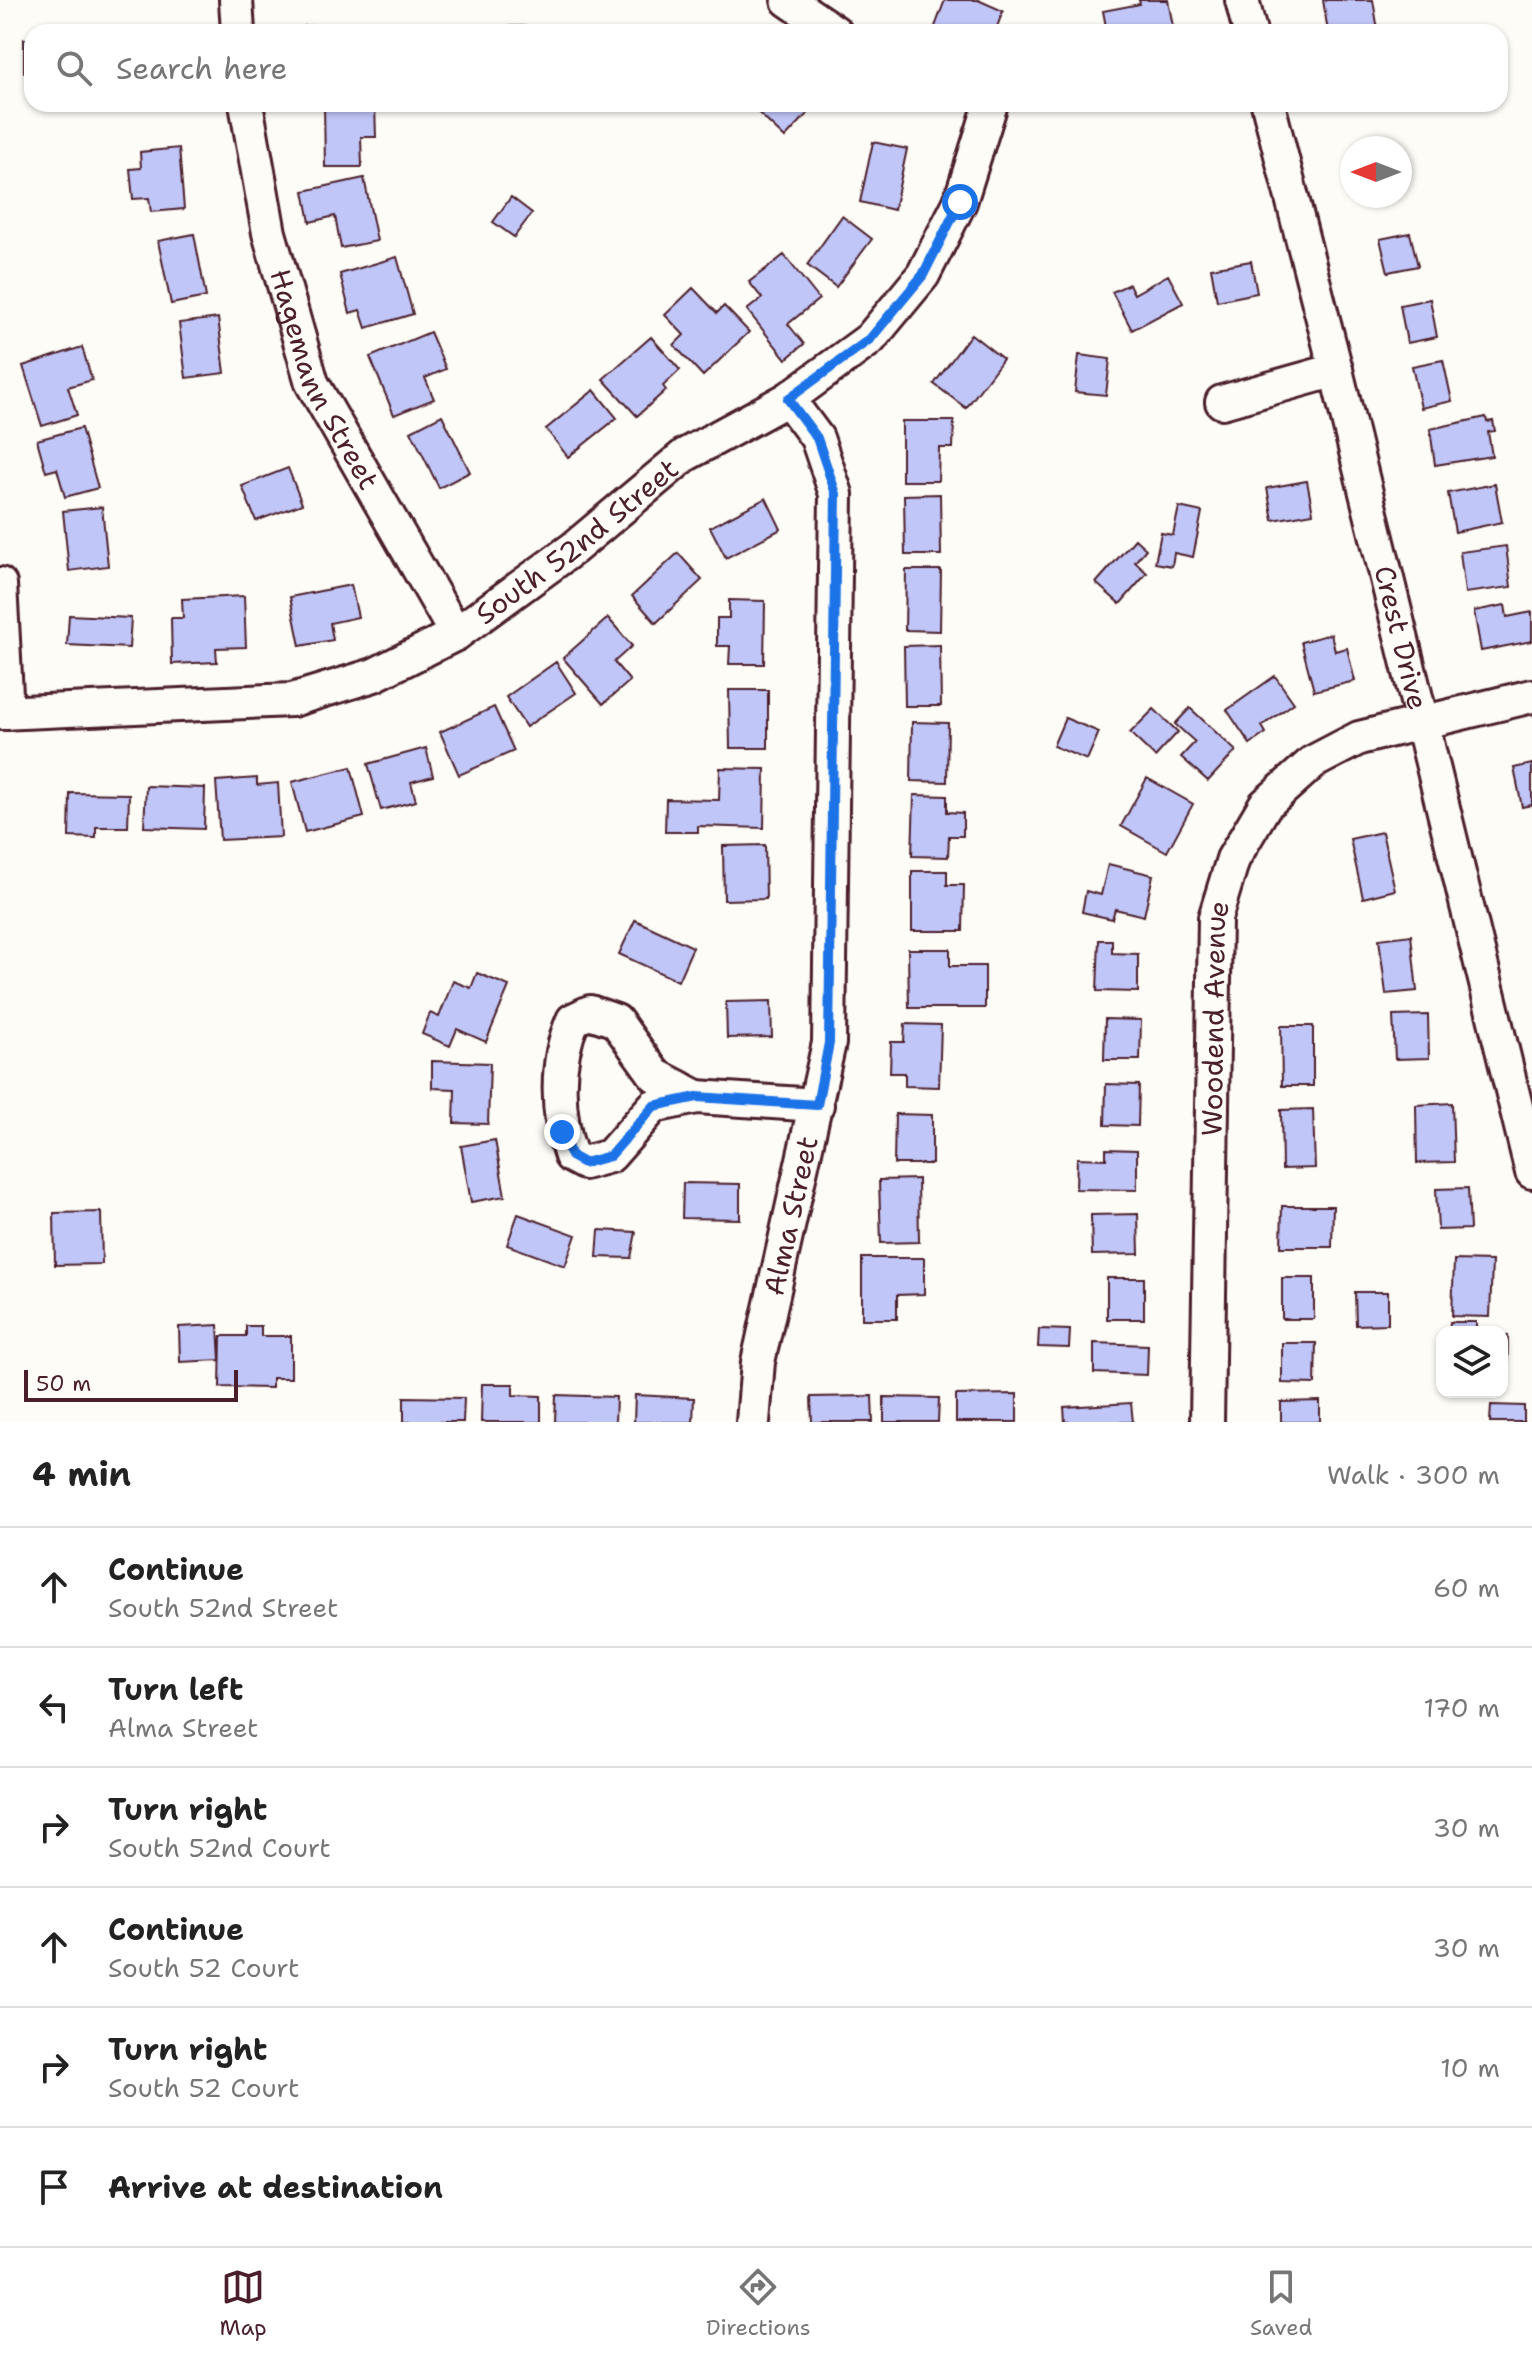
<!DOCTYPE html>
<meta charset="utf-8">
<style>
body{margin:0;font-family:"Shantell Sans",sans-serif;background:#f6f6f6;color:#222}
.controls{position:absolute;right:24px;bottom:24px;display:grid;overflow:hidden;border-radius:16px;box-shadow:0 2px 6px #0004}
.controls button{width:72px;height:72px;display:grid;place-items:center;padding:0;border:0;border-bottom:2px solid #e0e0e0;background:#fff;color:#222;font:40px sans-serif}
.compass{position:absolute;left:1340px;top:136px;width:72px;height:72px;border-radius:50%;background:#fff;box-shadow:0 2px 6px #0004;rotate:270deg}
.scale{position:absolute;left:24px;bottom:20px;width:214px;box-sizing:border-box;padding-left:8px;border:4px solid #4a1f2b;border-top:0;font-size:22px;line-height:28px;white-space:nowrap;color:#4a1f2b;-webkit-text-stroke:6px #fdfcf7;paint-order:stroke}
.stop{position:absolute;width:24px;height:24px;margin:-18px;border:6px solid #1a73e8;border-radius:50%;background:#fff}
.stop.end{background:#1a73e8;border-color:#fff;box-shadow:0 2px 8px #0008}
.list{margin:0;padding:0;list-style:none}
h2{display:flex;justify-content:space-between;align-items:center;height:104px;margin:0;padding:0 32px;font-size:34px}
h2 small{font-size:26px;font-weight:400;color:#767676}
.list li{display:grid;grid-template-columns:52px 1fr auto;gap:24px;align-items:center;box-sizing:border-box;height:120px;padding:0 32px;border-top:2px solid #e0e0e0}
.list b{display:block;font-size:30px;white-space:nowrap}
.list p{margin:0;font-size:26px;white-space:nowrap;color:#767676}
.list em{font-size:26px;font-style:normal;color:#767676}
.icon{flex:none;width:44px;height:44px;fill:none;stroke:currentColor;stroke-width:2;stroke-linecap:round;stroke-linejoin:round}
.map{position:relative;flex:none;width:1532px;height:1422px;overflow:hidden}
.search{position:absolute;background:#fff;box-shadow:0 2px 6px #0004;left:24px;right:24px;top:24px;height:88px;display:flex;align-items:center;gap:20px;box-sizing:border-box;padding:0 28px;border-radius:24px;color:#767676;font-size:30px}
.sheet{height:824px;background:#fff}
nav{display:flex;justify-content:space-around;align-items:center;box-sizing:border-box;height:112px;border-top:2px solid #e0e0e0;background:#fff;font-size:22px;color:#767676}
nav a{display:grid;justify-items:center;gap:4px}
nav .on{color:#4a1f2b}
.map>svg:first-child{display:block}
.building{fill:#c1c6f8;stroke:#4a1f2b;stroke-width:2}
.lines{fill:none;stroke-linecap:round;stroke-linejoin:round}
.minor-casing{stroke:#4a1f2b;stroke-width:38}
.minor{stroke:#fdfcf7;stroke-width:32}
.route{stroke:#1a73e8;stroke-width:10}
.labels{text-anchor:middle;dominant-baseline:central;stroke-width:7;stroke-linejoin:round;paint-order:stroke}
.street-label{font-size:28px;fill:#4a1f2b;stroke:#fdfcf7}
</style>
<div class="map">
<svg width="1532" height="1422" viewBox="0 0 1532 1422">
<rect width="100%" height="100%" fill="#fdfcf7"/>
<filter id="ink" filterUnits="userSpaceOnUse"><feTurbulence type="fractalNoise" baseFrequency=".0125" numOctaves="2"/><feDisplacementMap in="SourceGraphic" scale="16" xChannelSelector="R" yChannelSelector="G"/><feConvolveMatrix kernelMatrix="1 2 1 2 8 2 1 2 1" color-interpolation-filters="sRGB"/></filter>
<g filter="url(#ink)">
<path class="building" d="M945,0H978L1003,11L995,32H933Z
M1139,0H1168L1174,32H1107L1103,11L1140,4Z
M1323,0H1373L1378,30L1328,32Z
M345,25V32H306L305,26Z
M529,26L530,32H492V27Z
M24,39H32V72H24Z
M324,104H375L376,137H361L362,167H325Z
M749,104H802L810,111L785,138Z
M873,142L907,149L894,210L860,202Z
M179,148L184,209L151,212L149,198L133,199L130,169L141,168L140,152Z
M364,178L377,241L341,248L335,216L310,222L304,191Z
M511,197L532,213L514,237L493,222Z
M842,216L872,239L836,287L807,265Z
M1410,233L1418,266L1388,272L1380,239Z
M194,234L206,297L171,304L158,241Z
M784,255L819,299L788,324L804,344L786,359L747,310L762,298L749,282Z
M397,257L413,314L366,328L360,310L350,313L340,274Z
M1251,261L1257,293L1217,301L1211,268Z
M1168,275L1183,303L1132,330L1112,292L1129,284L1134,294Z
M693,288L717,313L724,306L749,332L703,376L674,345L684,335L665,315Z
M1430,299L1437,337L1407,343L1400,305Z
M218,318L225,373L186,378L179,323Z
M430,332L446,369L425,378L434,399L394,415L370,357Z
M971,334L1003,359L966,408L934,384Z
M651,337L680,370L663,386L666,390L637,416L603,379Z
M82,347L92,380L68,387L77,415L42,426L23,366Z
M1079,355L1110,359L1106,395L1075,392Z
M1443,360L1452,401L1421,408L1412,366Z
M594,390L617,418L568,457L546,429Z
M442,415L470,472L439,488L411,431Z
M1486,417L1487,422L1493,421L1495,431L1488,432L1492,456L1435,465L1430,429Z
M902,421H954L953,448H939L938,481H902Z
M81,428L98,488L65,497L57,469L46,472L37,440Z
M288,468L302,504L256,521L242,486Z
M1307,481L1313,513L1273,520L1267,488Z
M1495,484L1502,522L1455,532L1448,493Z
M940,494L941,555H905L904,495Z
M766,498L781,529L726,558L710,527Z
M102,507L108,566L69,571L63,511Z
M1179,507L1202,512L1193,557L1174,553L1172,566L1155,563L1161,533L1173,535Z
M1135,539L1146,549L1135,562L1147,573L1120,604L1096,583Z
M1506,546L1511,587L1465,593L1460,552Z
M678,553L702,580L656,623L632,596Z
M906,570H941L940,631L905,630Z
M351,585L358,617L330,623L333,640L300,646L290,597Z
M244,596L246,647L216,648L217,662L172,664L171,618H183L182,599Z
M729,600L765,601L764,664H729L730,646H717V618H729Z
M1505,605L1507,617L1532,612V641L1481,651L1474,611Z
M69,615L131,618L129,648L67,645Z
M608,618L632,646L614,662L630,681L603,704L563,658Z
M1331,634L1335,651L1347,648L1355,681L1314,691L1301,642Z
M940,645L941,706H905L904,646Z
M556,662L576,693L526,727L506,697Z
M1275,676L1294,703L1262,726L1266,733L1250,744L1227,710Z
M729,690H768V748H730Z
M494,707L514,751L459,775L440,732Z
M1190,708L1236,751L1208,781L1181,757L1195,742L1175,724Z
M1154,709L1178,732L1155,757L1130,733Z
M1065,718L1099,732L1087,760L1053,746Z
M912,722L948,723L947,782L911,781Z
M426,748L433,776L411,782L416,801L381,810L368,764Z
M1532,764V805L1522,807L1514,768Z
M351,767L364,817L305,832L292,782Z
M720,768L765,769L764,828L698,826V832H665L666,799L719,800Z
M257,778V785L278,783L281,837L220,840L216,781Z
M1147,778L1193,804L1167,852L1121,826Z
M146,786L205,788L204,829L144,827Z
M70,793L129,794L128,827H96V838L69,837Z
M914,795L947,796V812L963,813V836H949L948,857L912,856Z
M1382,832L1395,890L1363,898L1350,839Z
M765,845L766,899L724,900L723,846Z
M1108,864L1153,875L1144,916L1115,909L1112,919L1082,912L1086,891L1101,895Z
M912,871H947V885H964L963,931H912Z
M635,920L693,947L678,981L619,954Z
M1411,935L1417,991L1386,994L1379,939Z
M1099,940H1112V953L1138,954V992L1097,991Z
M908,949H950V966H985V1008H909Z
M477,973L509,986L486,1042L457,1029L450,1046L422,1034L430,1013L439,1017L453,981L471,988Z
M771,1001L772,1037L727,1038L726,1002Z
M1428,1015L1429,1058L1395,1059L1393,1016Z
M1105,1019L1141,1020L1140,1060H1104Z
M905,1024L941,1025L939,1087L905,1086V1073H890L891,1042H904Z
M1281,1026H1313V1086H1282Z
M432,1061L490,1063L488,1124L454,1123L455,1089L432,1088Z
M1106,1084L1139,1085L1138,1126L1105,1125Z
M1452,1103L1454,1162L1417,1163L1416,1105Z
M1313,1109L1315,1168L1282,1169L1281,1110Z
M895,1114L932,1115V1164H894Z
M495,1140L505,1196L471,1202L461,1146Z
M1106,1149L1137,1150V1190L1076,1189L1077,1158L1106,1159Z
M918,1179L919,1242L881,1243L879,1180Z
M683,1183L740,1184V1219L682,1218Z
M1468,1188L1470,1229L1438,1230L1436,1189Z
M1282,1206H1333L1332,1247H1281Z
M101,1212L102,1264L55,1265L54,1213Z
M518,1214L576,1235L565,1266L507,1245Z
M1138,1214L1139,1254L1092,1255L1091,1215Z
M599,1230L636,1232L631,1258L597,1257Z
M862,1258H924V1294L897,1295V1319H862Z
M1454,1260L1492,1261L1490,1317L1452,1316Z
M1107,1278H1144V1319H1107Z
M1282,1278H1314V1319H1282Z
M1355,1292H1388V1324L1356,1325Z
M1450,1322H1476V1332H1449Z
M218,1325L220,1360L180,1362L179,1327Z
M246,1326H261V1336H291V1378H272V1388L220,1387L221,1336H246Z
M1039,1329L1070,1330L1069,1348L1038,1347Z
M1502,1335H1508L1507,1384H1502Z
M1094,1343L1148,1345L1147,1375L1094,1373Z
M1282,1343H1316L1315,1384L1282,1383Z
M482,1384H513V1395L541,1396V1422H481Z
M1017,1394V1422H956V1395Z
M556,1395L616,1397L615,1422H555Z
M635,1395L694,1398L693,1422H634Z
M872,1396L873,1422H812L811,1397Z
M404,1397L464,1398L463,1422H404Z
M884,1397L939,1398L938,1422H884Z
M1320,1401V1422H1281V1402Z
M1131,1403L1133,1422H1065L1064,1407Z
M1491,1405L1524,1406V1422H1490Z"/>
<g class="lines">
<g class="minor-casing">
<g id="minor">
<path d="M236,0L238,32"/>
<path d="M788,0L835,32"/>
<path d="M1242,0L1250,32"/>
<path id="s1" d="M246,104L269,233L312,383L456,634"/>
<path id="s2" d="M1268,104L1336,370L1532,1172"/>
<path d="M1222,402L1336,370"/>
<path d="M0,584L7,713"/>
<path id="s3" d="M0,713L292,700L374,675L456,634L574,548L685,455L788,399L870,339L923,275L960,202L990,107"/>
<path d="M590,1012L616,1021L655,1075L697,1097L654,1106L610,1156L584,1163L571,1156C556,1114 555,1061 573,1020Z"/>
<path d="M697,1097L817,1105"/>
<path id="s4" d="M753,1422L758,1362L829,1043L836,494L817,438L788,399"/>
<path id="s5" d="M1207,1422L1215,918L1233,859L1265,805L1313,762L1359,738L1532,696"/>
</g>
</g>
<use href="#minor" class="minor"/>
</g>
</g>
<g class="lines" filter="url(#ink)">
<path class="route" d="M562,1132L571,1156L584,1163L610,1156L654,1106L697,1097L817,1105L829,1043L836,494L817,438L788,399L870,339L923,275L960,202"/>
</g>
<g class="labels">
<g class="street-label">
<text stroke="none"><textPath href="#s1" startOffset="288">Hagemann Street</textPath></text>
<text stroke="none"><textPath href="#s3" startOffset="622">South 52nd Street</textPath></text>
<text stroke="none"><textPath href="#s2" startOffset="550">Crest Drive</textPath></text>
<text stroke="none"><textPath href="#s5" startOffset="404">Woodend Avenue</textPath></text>
<text stroke="none"><textPath href="#s4" startOffset="210">Alma Street</textPath></text>
</g>
</g>
</svg>
<div class="controls">
<button><svg class="icon" aria-label="layers" viewBox="0 0 24 24"><path d="M12 4l9 5-9 5-9-5zM3 14l9 5 9-5"/></svg></button>
</div>
<svg class="compass" viewBox="-18 -18 36 36"><path d="M0-13l5 13h-10z" fill="#e53935"/><path d="M0 13l5-13h-10z" fill="#767676"/></svg>
<div class="scale">50 m</div>
<div class="stop" style="left:960px;top:202px"></div>
<div class="stop end" style="left:562px;top:1132px"></div>
<div class="search"><svg class="icon" aria-label="search" viewBox="0 0 24 24"><circle cx="10" cy="10" r="6"/><path d="M15 15l6 6"/></svg>Search here</div>
</div>
<section class="sheet">
<h2>4 min<small>Walk · 300 m</small></h2>
<ul class="list">
<li><svg class="icon" aria-label="ahead" viewBox="0 0 24 24"><path d="M12 20V5M6 11l6-6 6 6"/></svg><div><b>Continue</b><p>South 52nd Street</p></div><em>60 m</em></li>
<li><svg class="icon" aria-label="left" viewBox="0 0 24 24"><path d="M17 20v-9H6M10 6l-5 5 5 5"/></svg><div><b>Turn left</b><p>Alma Street</p></div><em>170 m</em></li>
<li><svg class="icon" aria-label="right" viewBox="0 0 24 24"><path d="M7 20v-9h11M14 6l5 5-5 5"/></svg><div><b>Turn right</b><p>South 52nd Court</p></div><em>30 m</em></li>
<li><svg class="icon" aria-label="ahead" viewBox="0 0 24 24"><path d="M12 20V5M6 11l6-6 6 6"/></svg><div><b>Continue</b><p>South 52 Court</p></div><em>30 m</em></li>
<li><svg class="icon" aria-label="right" viewBox="0 0 24 24"><path d="M7 20v-9h11M14 6l5 5-5 5"/></svg><div><b>Turn right</b><p>South 52 Court</p></div><em>10 m</em></li>
<li><svg class="icon" aria-label="arrive" viewBox="0 0 24 24"><path d="M6 21V4h12l-3 4 3 4H6"/></svg><div><b>Arrive at destination</b></div></li>
</ul>
</section>
<nav>
<a class="on"><svg class="icon" aria-label="map" viewBox="0 0 24 24"><path d="M3 6l6-2 6 2 6-2v14l-6 2-6-2-6 2zM9 4v14M15 6v14"/></svg>Map</a>
<a><svg class="icon" aria-label="directions" viewBox="0 0 24 24"><path d="M12 3l9 9-9 9-9-9zM9 14v-3h6M13 9l2 2-2 2"/></svg>Directions</a>
<a><svg class="icon" aria-label="saved" viewBox="0 0 24 24"><path d="M7 4h10v16l-5-4-5 4z"/></svg>Saved</a>
</nav>
